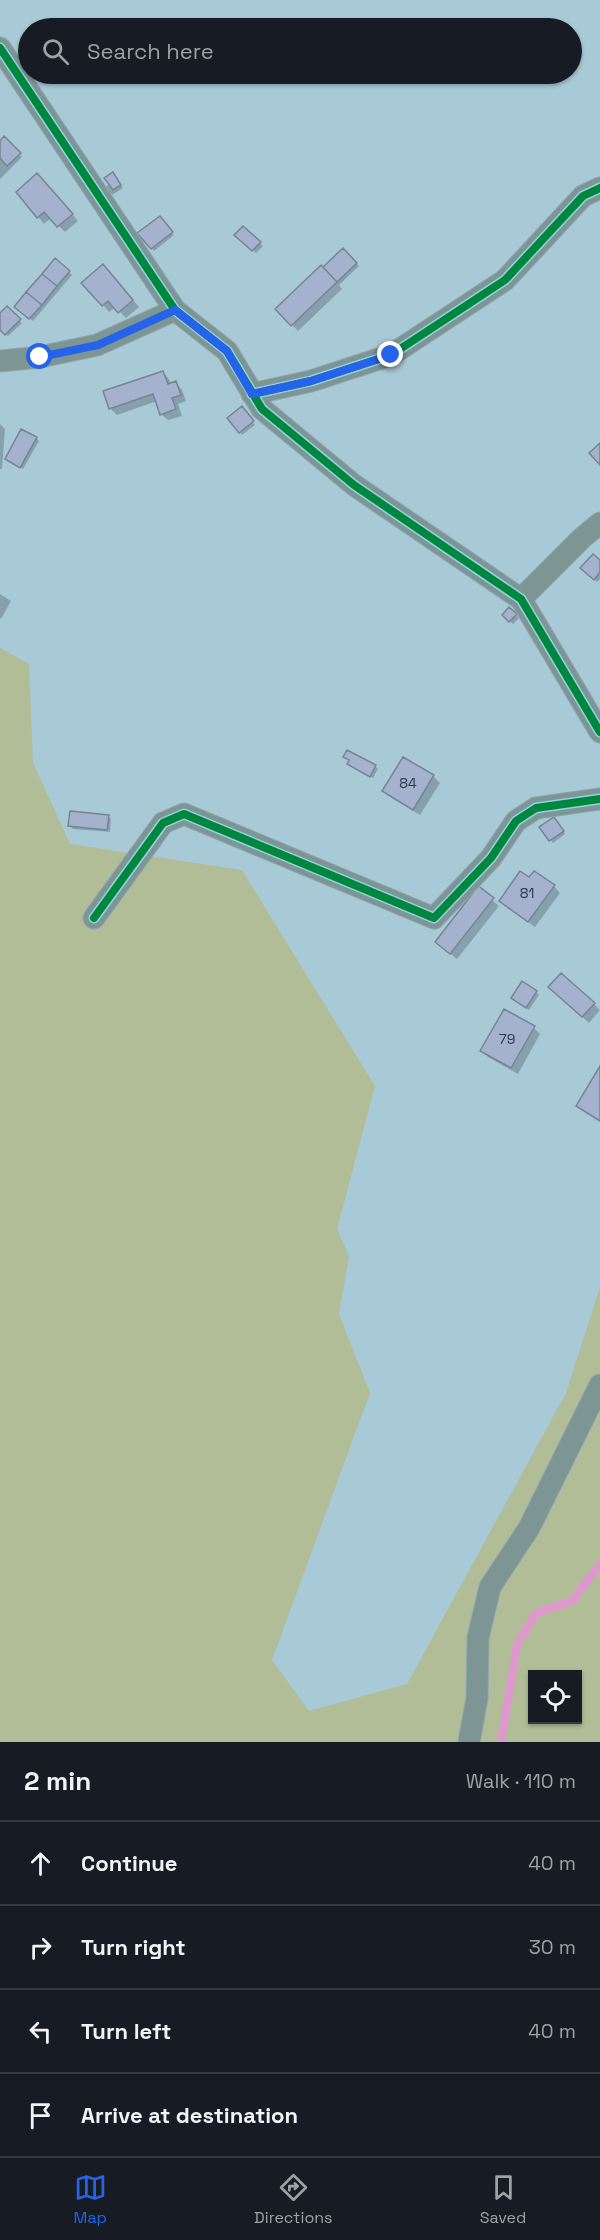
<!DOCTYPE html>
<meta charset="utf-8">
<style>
body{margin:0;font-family:"Space Grotesk",sans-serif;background:#242831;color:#f1f3f6}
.controls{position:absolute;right:18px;bottom:18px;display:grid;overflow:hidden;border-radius:0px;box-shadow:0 2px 4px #0004}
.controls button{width:54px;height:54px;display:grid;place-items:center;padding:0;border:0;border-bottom:2px solid #363941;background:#171b24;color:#f1f3f6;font:30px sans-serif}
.stop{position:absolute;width:18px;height:18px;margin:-14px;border:4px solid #2563eb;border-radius:50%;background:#fff}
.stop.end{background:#2563eb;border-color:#fff;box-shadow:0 2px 6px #0008}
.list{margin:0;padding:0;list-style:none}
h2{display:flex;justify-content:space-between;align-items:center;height:78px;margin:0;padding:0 24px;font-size:26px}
h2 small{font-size:20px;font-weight:400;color:#9ea1a6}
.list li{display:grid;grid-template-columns:39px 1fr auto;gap:18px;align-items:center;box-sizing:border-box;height:84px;padding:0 24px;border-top:2px solid #363941}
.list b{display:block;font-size:22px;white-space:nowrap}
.list em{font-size:20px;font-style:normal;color:#9ea1a6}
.icon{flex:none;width:33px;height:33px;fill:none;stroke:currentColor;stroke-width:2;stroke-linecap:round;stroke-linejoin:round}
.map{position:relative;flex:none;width:600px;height:1742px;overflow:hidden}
.search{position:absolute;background:#171b24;box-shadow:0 2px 4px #0004;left:18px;right:18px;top:18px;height:66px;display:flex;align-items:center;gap:15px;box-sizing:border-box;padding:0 21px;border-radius:33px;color:#9ea1a6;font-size:22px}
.sheet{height:414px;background:#171b24}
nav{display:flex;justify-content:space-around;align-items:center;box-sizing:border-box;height:84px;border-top:2px solid #363941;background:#171b24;font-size:16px;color:#9ea1a6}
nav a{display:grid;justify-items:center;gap:3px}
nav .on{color:#2563eb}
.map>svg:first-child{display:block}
.green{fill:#b1bd97;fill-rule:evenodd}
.shadow{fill:#0003}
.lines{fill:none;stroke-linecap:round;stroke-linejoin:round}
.stream{stroke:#df98ce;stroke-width:8}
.building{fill:#a5b2cd;stroke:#768593;stroke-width:1.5}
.minor-casing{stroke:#8da7b1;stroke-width:23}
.minor{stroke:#7e9693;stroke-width:21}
.cycleway-casing{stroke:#95d2e9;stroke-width:11}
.cycleway{stroke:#00873e;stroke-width:8}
.route{stroke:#2563eb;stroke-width:8}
.labels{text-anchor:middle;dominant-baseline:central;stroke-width:4.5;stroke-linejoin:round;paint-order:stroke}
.number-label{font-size:14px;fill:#293a47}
</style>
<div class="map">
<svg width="600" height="1742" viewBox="0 0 600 1742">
<rect width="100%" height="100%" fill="#a8cad6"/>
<path class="green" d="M0,648L29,664L33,763L70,844L242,870L375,1086L337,1229L349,1256L339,1314L370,1393L272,1660L309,1711L407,1684L566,1393L600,1287V1742H0ZM532,1674H578V1720H532Z"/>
<path class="shadow" d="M4,139L22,157L0,179V143Z
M115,177L123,188L112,195L106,187Z
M43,181L78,221L65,232L51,218L44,224L18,192Z
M162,220L174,235L154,251L152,248Z
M243,228L263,246L256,253L236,235Z
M343,250L359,266L339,285L342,289L298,331L277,309Z
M55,260L72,275L33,321L19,310Z
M109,272L139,307L126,318L115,307L109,312L103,305Z
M7,308L22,323L8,336L0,328V315Z
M163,372L169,379L171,384L176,383L182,390L186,401L178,404L182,416L168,420L161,414L157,401L117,415L110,408Z
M245,411L255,425L242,435L240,432Z
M0,424L5,429L2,469H0Z
M36,438L39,441L23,469L6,459Z
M600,562V579L597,582L582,568Z
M0,594L11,601L1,619L0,618Z
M509,609L519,618L513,624L504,615Z
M345,757L375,766L378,769L373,778L352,767L349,764L351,761Z
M433,776L440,783L420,815L390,797L384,791Z
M108,816L111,819L110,832L73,829L70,826Z
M557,822L565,834L553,843L541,828Z
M530,880L554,886L560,893L535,927L508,907Z
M476,886L499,906L457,959L443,948L475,893Z
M536,992L539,995L529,1010L516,1001Z
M557,994L594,1004L600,1010L589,1023Z
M534,1028L540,1034L518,1074L488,1057L482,1051Z"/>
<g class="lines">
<path class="stream" d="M501,1742L517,1645L536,1613L572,1601L600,1564"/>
</g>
<path class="building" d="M4,136L21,153L7,166L0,158V141Z
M113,172L121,185L113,190L104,178Z
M37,173L73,214L57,227L44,212L37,218L16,192Z
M160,216L173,232L151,249L137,233Z
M243,226L261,242L252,251L234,235Z
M343,248L357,263L337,282L323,267Z
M55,258L70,271L57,286L42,274Z
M103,264L133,300L118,313L108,301L102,306L81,283Z
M321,265L337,282L291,326L275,309Z
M42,274L57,286L42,305L26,292Z
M26,292L42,305L29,319L14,307Z
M7,306L21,319L5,335L0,330V313Z
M163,371L168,384L176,381L181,395L172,398L176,409L160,415L153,394L109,409L103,391Z
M242,406L254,421L239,433L227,418Z
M21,429L37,437L20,468L5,459Z
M600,443V465L589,453Z
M593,554L600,560V572L594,580L580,568Z
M509,607L517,614L509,622L502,615Z
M347,750L376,765L370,777L347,764L349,760L343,757Z
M403,757L434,775L413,810L382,791Z
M70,811L109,815L107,830L68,826Z
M554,817L564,831L549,841L539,827Z
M520,871L529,877L534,871L555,885L528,922L499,901Z
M476,884L494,898L450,954L435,942L473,893L470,891Z
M561,973L595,1003L582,1017L548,987Z
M522,981L537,991L526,1008L511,998Z
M504,1009L535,1026L511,1068L480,1051Z
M600,1066V1121L576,1106Z"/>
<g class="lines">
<g class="minor-casing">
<path id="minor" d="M0,48L175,310L227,351L262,409L354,485L521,599L600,732
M0,361L40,357L97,345L175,310
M252,394L311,381L391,355L505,280L583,196L600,188
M521,599L582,538L600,523
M94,918L163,823L184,814L434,918L491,858L516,821L536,808L600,799
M469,1742L477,1698L478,1638L490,1587L529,1528L600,1385"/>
</g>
<use href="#minor" class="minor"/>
<g class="cycleway-casing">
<path id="cycleway" d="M0,48L175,310L227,351L262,409L354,485L521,599L600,732
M252,394L311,381L391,355L505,280L583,196L600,188
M94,918L163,823L184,814L434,918L491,858L516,821L536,808L600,799"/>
</g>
<use href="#cycleway" class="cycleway"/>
</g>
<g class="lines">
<path class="route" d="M40,357L98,345L175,310L227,351L252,394L311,381L391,355"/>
</g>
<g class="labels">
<g class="number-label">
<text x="408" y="783">84</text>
<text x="527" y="893">81</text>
<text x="507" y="1039">79</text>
</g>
</g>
</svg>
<div class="controls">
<button><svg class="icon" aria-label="locate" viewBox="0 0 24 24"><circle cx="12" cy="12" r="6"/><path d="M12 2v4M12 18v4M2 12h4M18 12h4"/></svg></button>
</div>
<div class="stop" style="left:40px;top:357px"></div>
<div class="stop end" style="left:391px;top:355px"></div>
<div class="search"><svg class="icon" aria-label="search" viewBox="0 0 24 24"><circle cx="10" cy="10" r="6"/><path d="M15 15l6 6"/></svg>Search here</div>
</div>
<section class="sheet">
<h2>2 min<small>Walk · 110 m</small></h2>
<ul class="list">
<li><svg class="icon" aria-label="ahead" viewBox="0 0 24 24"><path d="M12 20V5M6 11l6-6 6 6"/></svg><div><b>Continue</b></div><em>40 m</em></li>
<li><svg class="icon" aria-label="right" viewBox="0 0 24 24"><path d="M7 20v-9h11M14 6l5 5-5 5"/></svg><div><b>Turn right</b></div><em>30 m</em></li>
<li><svg class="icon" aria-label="left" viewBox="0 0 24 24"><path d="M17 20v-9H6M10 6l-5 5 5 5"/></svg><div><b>Turn left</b></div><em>40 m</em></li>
<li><svg class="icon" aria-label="arrive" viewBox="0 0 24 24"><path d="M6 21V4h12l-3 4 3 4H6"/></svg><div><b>Arrive at destination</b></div></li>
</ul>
</section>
<nav>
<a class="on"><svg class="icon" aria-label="map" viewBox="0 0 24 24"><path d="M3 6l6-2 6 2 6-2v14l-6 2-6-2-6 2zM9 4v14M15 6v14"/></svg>Map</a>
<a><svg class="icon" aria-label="directions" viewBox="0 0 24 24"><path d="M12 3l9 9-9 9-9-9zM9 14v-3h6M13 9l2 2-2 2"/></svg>Directions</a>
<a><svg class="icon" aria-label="saved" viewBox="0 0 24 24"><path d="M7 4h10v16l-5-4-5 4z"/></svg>Saved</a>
</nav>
